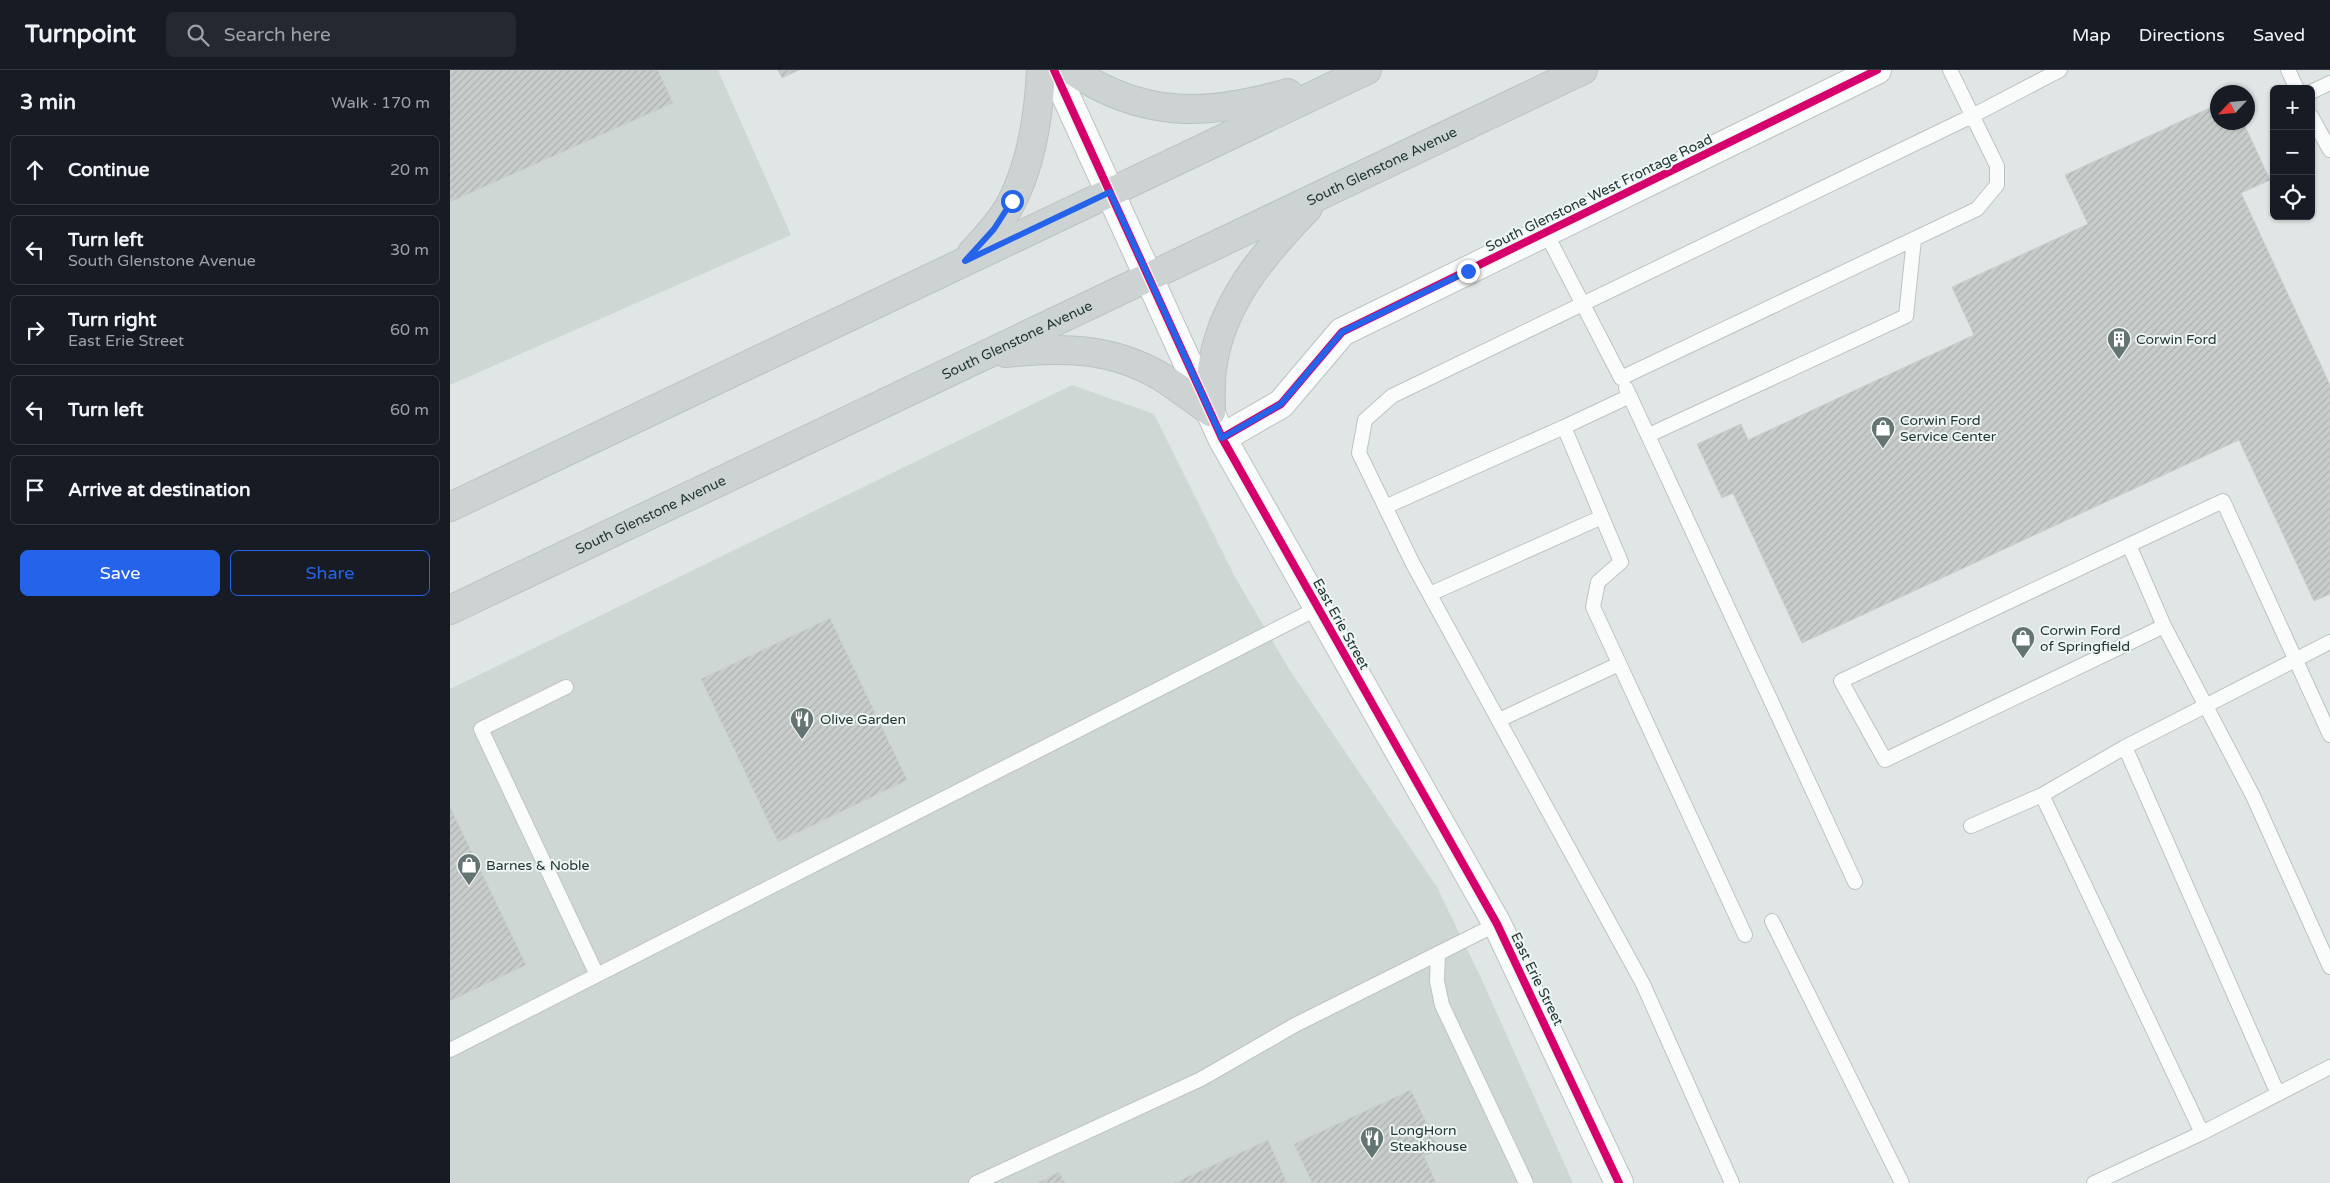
<!DOCTYPE html>
<meta charset="utf-8">
<style>
body{margin:0;font-family:"Varela Round",sans-serif;background:#242831;color:#f1f3f6}
.controls{position:absolute;right:15px;top:15px;display:grid;overflow:hidden;border-radius:8px;box-shadow:0 1px 4px #0004}
.controls button{width:45px;height:45px;display:grid;place-items:center;padding:0;border:0;border-bottom:1px solid #363941;background:#171b24;color:#f1f3f6;font:25px sans-serif}
.compass{position:absolute;left:1760px;top:15px;width:45px;height:45px;border-radius:50%;background:#171b24;box-shadow:0 1px 4px #0004;rotate:244deg}
.stop{position:absolute;width:15px;height:15px;margin:-11px;border:4px solid #2563eb;border-radius:50%;background:#fff}
.stop.end{background:#2563eb;border-color:#fff;box-shadow:0 1px 5px #0008}
.list{margin:0;padding:0;list-style:none}
h2{display:flex;justify-content:space-between;align-items:center;height:65px;margin:0;padding:0 20px;font-size:21px}
h2 small{font-size:16px;font-weight:400;color:#9ea1a6}
.list li{display:grid;grid-template-columns:32px 1fr auto;gap:15px;align-items:center;box-sizing:border-box;height:70px;margin:0 10px 10px;padding:0 10px;border:1px solid #363941;border-radius:8px}
.list b{display:block;font-size:19px;white-space:nowrap}
.list p{margin:0;font-size:16px;white-space:nowrap;color:#9ea1a6}
.list em{font-size:16px;font-style:normal;color:#9ea1a6}
.actions{display:flex;gap:10px;padding:15px 20px}
.actions a{flex:1;padding:11px 0;border:1px solid #2563eb;border-radius:8px;text-align:center;font-size:18px;color:#2563eb}
.actions .main{background:#2563eb;color:#fff}
.icon{flex:none;width:28px;height:28px;fill:none;stroke:currentColor;stroke-width:2;stroke-linecap:round;stroke-linejoin:round}
.map{position:relative;flex:none;width:1880px;height:1113px;overflow:hidden}
header{display:flex;align-items:center;gap:30px;box-sizing:border-box;height:70px;padding:0 25px;background:#171b24;border-bottom:1px solid #363941}
header strong{font-size:24px}
nav{display:flex;gap:28px;margin-inline-start:auto;font-size:18px}
.search{width:350px;height:45px;background:#242831;display:flex;align-items:center;gap:12px;box-sizing:border-box;padding:0 18px;border-radius:8px;color:#9ea1a6;font-size:19px}
main{display:flex}
aside{flex:1;background:#171b24}
.map>svg:first-child{display:block}
.built{fill:#cfd7d5}
.building{fill:url(#building-hatch);stroke:#c9cfcd}
.lines{fill:none;stroke-linecap:round;stroke-linejoin:round}
.lane-casing{stroke:#bdc3c2;stroke-width:16}
.street-casing{stroke:#bdc3c2;stroke-width:30}
.primary-casing{stroke:#bbc3c2;stroke-width:30}
.lane{stroke:#fafbfb;stroke-width:14}
.street{stroke:#fafbfb;stroke-width:28}
.primary{stroke:#ccd3d2;stroke-width:28}
.cycleway-casing{stroke:#eef5f3;stroke-width:11}
.cycleway{stroke:#d6006c;stroke-width:8}
.route{stroke:#2563eb;stroke-width:6}
.labels{text-anchor:middle;dominant-baseline:central;stroke-width:4;stroke-linejoin:round;paint-order:stroke}
.street-label{font-size:14px;fill:#213735;stroke:#eef5f3}
.poi-label{font-size:14px;fill:#213735;stroke:#eef5f3;text-anchor:start}
</style>
<header>
<strong>Turnpoint</strong>
<div class="search"><svg class="icon" aria-label="search" viewBox="0 0 24 24"><circle cx="10" cy="10" r="6"/><path d="M15 15l6 6"/></svg>Search here</div>
<nav><a>Map</a><a>Directions</a><a>Saved</a></nav>
</header>
<main>
<aside>
<h2>3 min<small>Walk · 170 m</small></h2>
<ul class="list">
<li><svg class="icon" aria-label="ahead" viewBox="0 0 24 24"><path d="M12 20V5M6 11l6-6 6 6"/></svg><div><b>Continue</b></div><em>20 m</em></li>
<li><svg class="icon" aria-label="left" viewBox="0 0 24 24"><path d="M17 20v-9H6M10 6l-5 5 5 5"/></svg><div><b>Turn left</b><p>South Glenstone Avenue</p></div><em>30 m</em></li>
<li><svg class="icon" aria-label="right" viewBox="0 0 24 24"><path d="M7 20v-9h11M14 6l5 5-5 5"/></svg><div><b>Turn right</b><p>East Erie Street</p></div><em>60 m</em></li>
<li><svg class="icon" aria-label="left" viewBox="0 0 24 24"><path d="M17 20v-9H6M10 6l-5 5 5 5"/></svg><div><b>Turn left</b></div><em>60 m</em></li>
<li><svg class="icon" aria-label="arrive" viewBox="0 0 24 24"><path d="M6 21V4h12l-3 4 3 4H6"/></svg><div><b>Arrive at destination</b></div></li>
</ul>
<div class="actions"><a class="main">Save</a><a>Share</a></div>
</aside>
<div class="map">
<svg width="1880" height="1113" viewBox="0 0 1880 1113">
<defs>
<pattern id="building-hatch" width="6" height="6" patternUnits="userSpaceOnUse" patternTransform="scale(1.25)"><rect width="6" height="6" fill="#c8cdcc"/><path d="M-1 1l2-2M0 6l6-6M5 7l2-2" fill="none" stroke="#acb1b0"/></pattern>
</defs>
<rect width="100%" height="100%" fill="#e0e6e5"/>
<path class="built" d="M0,0H268L341,165L0,315Z
M622,315L704,344L785,507L839,599L987,817L1031,908L1123,1113H0V619Z"/>
<path class="building" d="M0,0H208L223,33L0,132Z
M328,0H349L332,8Z
M1768,34V52H1793L1820,110L1791,123L1880,315V524L1864,531L1789,370L1352,573L1283,423L1272,428L1247,374L1291,354L1298,370L1524,265L1502,217L1638,154L1615,105Z
M380,548L457,710L328,772L251,609Z
M0,737L76,895L0,931Z
M961,1020L989,1080L974,1086L986,1113H862L844,1074Z
M818,1070L837,1113H724Z
M609,1102L615,1113H587Z"/>
<g class="lines">
<g class="lane-casing">
<path id="lane" d="M1838,0L1847,19
M1861,22L1880,13
M1861,46L1880,80
M1096,163L1171,308L1527,139L1547,115V96L1500,0
M1176,318L1405,812
M1180,326L1114,357L1171,492L1148,512L1143,537L1295,865
M1199,365L1456,246L1464,169
M935,437L1114,357
M1679,475L1773,431L1880,665
M980,524L1152,447
M1714,556L1435,690L1391,611L1679,475L1714,556L1803,726L1880,897
M116,617L31,659L147,905
M1049,650L1169,594
M1675,677L1828,1024
M1592,725L1752,1063
M1521,756L1592,725L1675,677L1880,572
M1322,851L1452,1113
M988,884L987,911L992,935L1076,1113
M0,980L868,538
M526,1113L751,1009L845,955L1047,854
M1282,1113L1193,914L963,494L909,383L915,350L942,326L1522,46L1610,0
M1644,1113L1752,1063L1880,997"/>
</g>
<g class="street-casing">
<path id="street" d="M604,0L772,368L1047,854L1169,1113
M772,368L831,334L892,262L1427,0"/>
</g>
<g class="primary-casing">
<g id="primary">
<path d="M621,0C694,49 758,46 838,23"/>
<path d="M522,183C536,167 552,151 562,131C582,92 589,43 591,0"/>
<path d="M556,283C611,277 660,277 710,306C728,317 744,330 761,342"/>
<path d="M761,342C761,328 760,313 762,300C770,234 814,183 858,138"/>
<path d="M0,437L917,0"/>
<path id="s1" d="M0,540L1133,0"/>
</g>
</g>
<use href="#lane" class="lane"/>
<use href="#street" class="street"/>
<use href="#primary" class="primary"/>
<g class="cycleway-casing">
<path id="cycleway" d="M604,0L772,368L1047,854L1169,1113
M772,368L831,334L892,262L1427,0"/>
</g>
<use href="#cycleway" class="cycleway"/>
</g>
<g class="lines">
<path class="route" d="M562,131L544,159L515,191L660,122L772,368L831,334L892,262L1018,201"/>
</g>
<defs>
<g id="building-pin" transform="scale(1.25)"><path d="M0 17L-7.5 6A9.5 9.5 0 1 1 7.5 6Z" fill="#647473" stroke="#eef5f3"/><path d="M-4-6H4V6H1V3H-1V6H-4ZM-2.5-4.3h1.7v1.8h-1.7ZM.8-4.3h1.7v1.8H.8ZM-2.5-1h1.7V.8h-1.7ZM.8-1h1.7V.8H.8Z" fill="#fff"/></g>
<g id="shop-pin" transform="scale(1.25)"><path d="M0 17L-7.5 6A9.5 9.5 0 1 1 7.5 6Z" fill="#647473" stroke="#eef5f3"/><path d="M-5-2.5h2.3a2.7 3.5 0 0 1 5.4 0H5L5.5 6h-11ZM-1.5-2.5h3a1.5 2.3 0 0 0-3 0Z" fill="#fff"/></g>
<g id="restaurant-pin" transform="scale(1.25)"><path d="M0 17L-7.5 6A9.5 9.5 0 1 1 7.5 6Z" fill="#647473" stroke="#eef5f3"/><path d="M-5-6h1v4h1v-4h1v4h1v-4h1v5L-1.5 .5V6h-2V.5L-5-1ZM5-6V6H3V1.5H1.5Q1.5-4 5-6Z" fill="#fff"/></g>
</defs>
<g fill-rule="evenodd">
<use href="#building-pin" x="1669" y="269"/>
<use href="#shop-pin" x="1433" y="358"/>
<use href="#shop-pin" x="1573" y="568"/>
<use href="#restaurant-pin" x="352" y="649"/>
<use href="#shop-pin" x="19" y="795"/>
<use href="#restaurant-pin" x="922" y="1068"/>
</g>
<g class="labels">
<g class="street-label">
<text stroke="none"><textPath href="#s1" startOffset="1032">South Glenstone Avenue</textPath></text>
<text transform="translate(1149 123) rotate(-26)">South Glenstone West Frontage Road</text>
<text stroke="none"><textPath href="#s1" startOffset="628">South Glenstone Avenue</textPath></text>
<text stroke="none"><textPath href="#s1" startOffset="222">South Glenstone Avenue</textPath></text>
<text transform="translate(891 554) rotate(61)">East Erie Street</text>
<text transform="translate(1087 909) rotate(64)">East Erie Street</text>
</g>
<g class="poi-label">
<text x="1686" y="269">Corwin Ford</text>
<text x="1450" y="350">Corwin Ford<tspan x="1450" dy="16">Service Center</tspan></text>
<text x="1590" y="560">Corwin Ford<tspan x="1590" dy="16">of Springfield</tspan></text>
<text x="370" y="649">Olive Garden</text>
<text x="36" y="795">Barnes &amp; Noble</text>
<text x="940" y="1060">LongHorn<tspan x="940" dy="16">Steakhouse</tspan></text>
</g>
</g>
</svg>
<div class="controls">
<button>+</button>
<button>−</button>
<button><svg class="icon" aria-label="locate" viewBox="0 0 24 24"><circle cx="12" cy="12" r="6"/><path d="M12 2v4M12 18v4M2 12h4M18 12h4"/></svg></button>
</div>
<svg class="compass" viewBox="-18 -18 36 36"><path d="M0-13l5 13h-10z" fill="#e53935"/><path d="M0 13l5-13h-10z" fill="#9ea1a6"/></svg>
<div class="stop" style="left:562px;top:131px"></div>
<div class="stop end" style="left:1018px;top:201px"></div>
</div>
</main>
